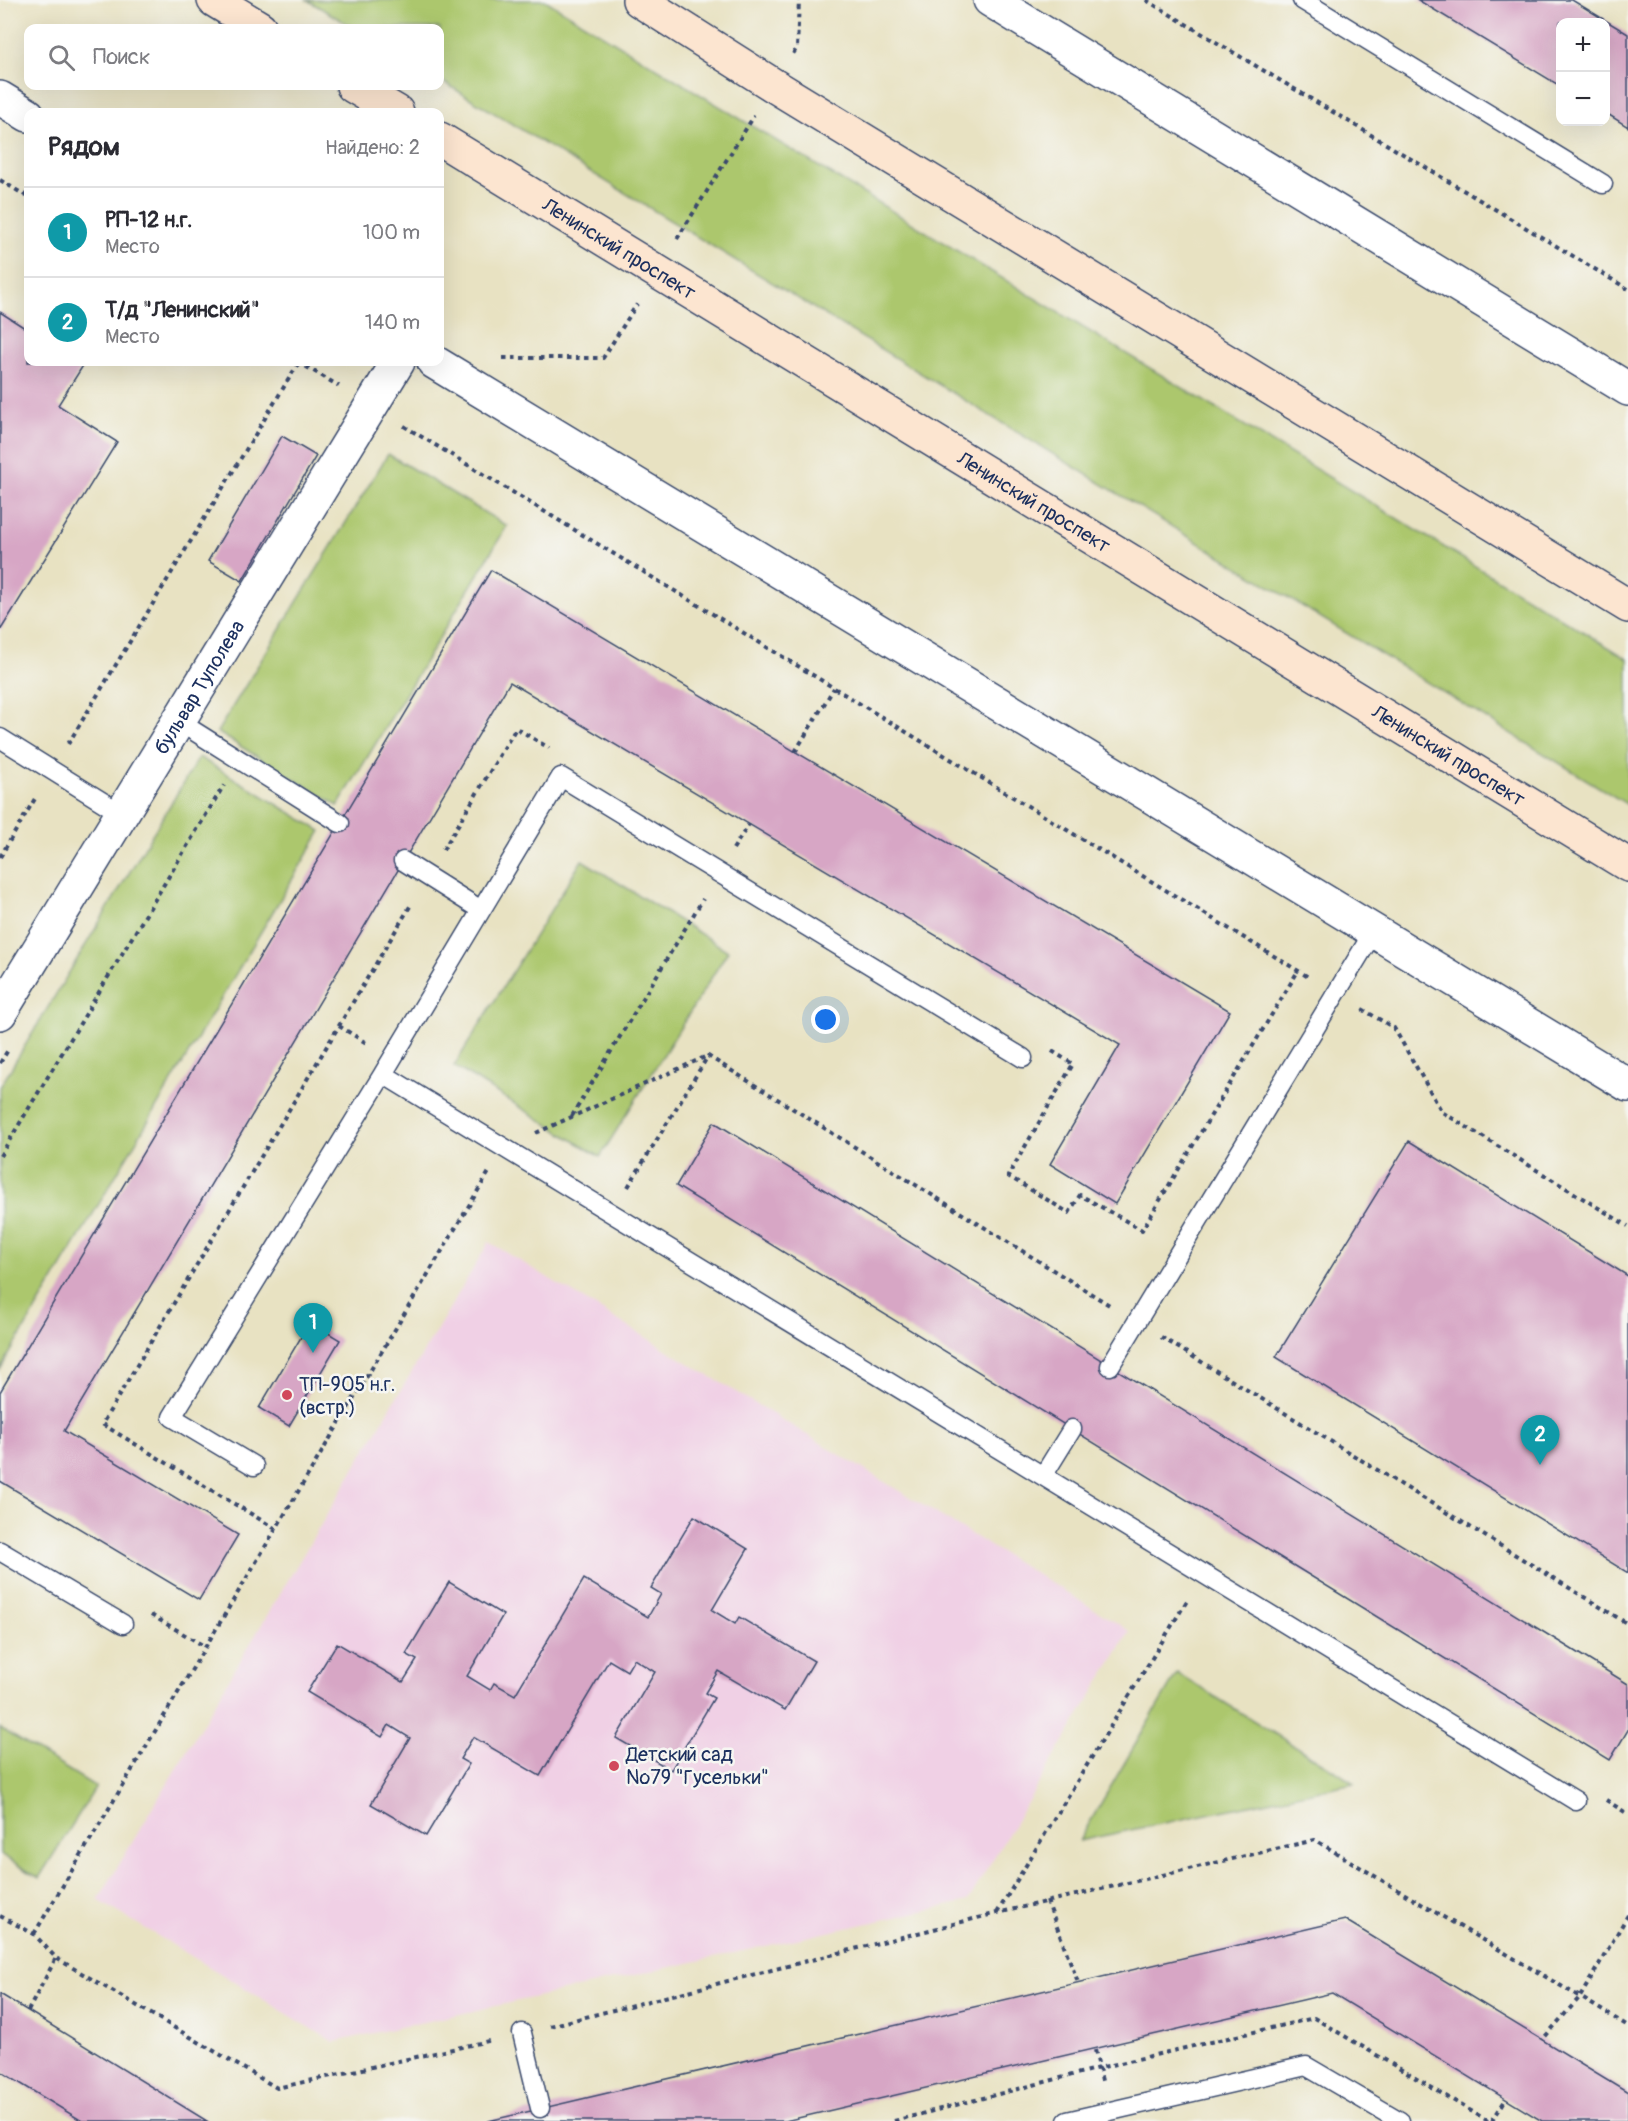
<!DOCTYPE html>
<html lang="ru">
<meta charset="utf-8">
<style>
body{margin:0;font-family:Pangolin,sans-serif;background:#f2f2f3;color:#2b2b33}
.controls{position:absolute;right:18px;top:18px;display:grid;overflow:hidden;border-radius:12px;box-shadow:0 6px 24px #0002}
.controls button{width:54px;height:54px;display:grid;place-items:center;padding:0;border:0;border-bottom:2px solid #e1e1e2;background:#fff;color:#2b2b33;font:30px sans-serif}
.you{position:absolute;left:826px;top:1020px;width:21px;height:21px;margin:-15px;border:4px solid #fff;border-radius:50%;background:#1a73e8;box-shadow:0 0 0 9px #1a73e833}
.badge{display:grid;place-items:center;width:39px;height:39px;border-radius:50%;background:#0b8043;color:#fff;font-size:20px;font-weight:700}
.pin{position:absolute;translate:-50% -50px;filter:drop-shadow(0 2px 3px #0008)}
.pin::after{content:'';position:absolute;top:32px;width:21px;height:18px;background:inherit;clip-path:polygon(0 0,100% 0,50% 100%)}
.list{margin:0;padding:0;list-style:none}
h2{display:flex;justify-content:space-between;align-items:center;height:78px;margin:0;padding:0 24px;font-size:26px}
h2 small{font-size:20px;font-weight:400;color:#7c7c81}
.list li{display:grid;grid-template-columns:39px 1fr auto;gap:18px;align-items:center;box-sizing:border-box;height:90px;padding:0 24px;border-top:2px solid #e1e1e2}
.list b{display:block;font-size:22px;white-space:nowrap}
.list p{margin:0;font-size:20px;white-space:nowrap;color:#7c7c81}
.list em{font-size:20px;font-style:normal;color:#7c7c81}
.icon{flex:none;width:33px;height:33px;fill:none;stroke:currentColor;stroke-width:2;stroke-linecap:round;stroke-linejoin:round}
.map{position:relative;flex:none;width:1628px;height:2121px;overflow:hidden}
.search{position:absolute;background:#fff;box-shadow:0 6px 24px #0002;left:24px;top:24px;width:420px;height:66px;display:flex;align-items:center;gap:15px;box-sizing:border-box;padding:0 21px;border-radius:12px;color:#7c7c81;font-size:22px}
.panel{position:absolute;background:#fff;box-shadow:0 6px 24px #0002;left:24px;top:108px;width:420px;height:258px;border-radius:12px}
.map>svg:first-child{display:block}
.built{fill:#f0d0e5}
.green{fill:#acc76d;stroke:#647b66;stroke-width:1.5}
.building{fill:#d7a6c5}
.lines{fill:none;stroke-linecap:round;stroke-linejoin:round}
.service-casing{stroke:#3a4a6d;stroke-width:21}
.minor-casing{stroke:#3a4a6d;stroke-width:36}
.secondary-casing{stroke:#3a4a6d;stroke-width:36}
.path{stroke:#3a4a6d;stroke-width:4;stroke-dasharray:4.5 4.5;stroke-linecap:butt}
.service{stroke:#fff;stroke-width:18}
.minor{stroke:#fff;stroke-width:33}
.secondary{stroke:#fce5d0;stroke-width:33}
.poi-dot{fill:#d1495b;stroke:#f6f6f2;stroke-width:2}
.labels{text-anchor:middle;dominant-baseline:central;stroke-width:5;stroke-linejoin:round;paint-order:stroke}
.street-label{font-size:20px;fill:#1b2f5e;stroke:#f6f6f2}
.poi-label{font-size:20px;fill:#1b2f5e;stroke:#f6f6f2;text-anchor:start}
</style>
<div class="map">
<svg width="1628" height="2121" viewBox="0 0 1628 2121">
<rect width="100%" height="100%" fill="#f6f6f2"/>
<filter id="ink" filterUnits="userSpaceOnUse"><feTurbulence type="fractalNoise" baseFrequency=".0167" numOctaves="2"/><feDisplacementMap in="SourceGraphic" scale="12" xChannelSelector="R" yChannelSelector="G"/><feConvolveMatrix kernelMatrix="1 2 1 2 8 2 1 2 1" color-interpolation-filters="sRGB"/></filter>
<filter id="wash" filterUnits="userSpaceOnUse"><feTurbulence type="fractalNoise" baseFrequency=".008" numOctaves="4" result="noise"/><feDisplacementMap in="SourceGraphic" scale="24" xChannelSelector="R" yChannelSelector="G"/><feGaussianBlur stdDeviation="1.35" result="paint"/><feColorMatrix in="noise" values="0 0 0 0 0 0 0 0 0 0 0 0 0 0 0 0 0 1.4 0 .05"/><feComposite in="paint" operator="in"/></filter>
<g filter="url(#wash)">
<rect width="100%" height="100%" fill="#e8e2c2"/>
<path class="built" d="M489,1242L1130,1631L968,1901L334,2042L98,1900Z"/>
<path class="green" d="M307,0H545L1628,659V805L440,80V28H354Z
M388,454L507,526L338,806L217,732Z
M199,757L321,831L0,1370V1087Z
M582,860L728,951L600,1157L454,1066Z
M1177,1673L1354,1783L1079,1841Z
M0,1728L96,1787L39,1878L0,1854Z"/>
<g id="blocks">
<path class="building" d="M1418,0H1572L1628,34V127L1606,113V22H1560V86Z
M0,312L28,330V362H80L84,364L58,405L117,442L0,631Z
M282,436L316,456L242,581L208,561Z
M491,570L1230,1011L1115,1204L1050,1164L1120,1045L510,682L64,1431L238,1535L199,1600L0,1481V1392Z
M714,1122L1628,1684V1730L1610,1760L676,1186Z
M1409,1141L1628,1276V1573L1276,1357Z
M310,1322L340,1340L289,1426L259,1408Z
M694,1516L748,1549L712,1610L735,1624L739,1617L814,1661L785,1710L718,1671L705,1693L714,1698L671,1770L616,1738L655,1672L634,1659L627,1671L609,1660L540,1776L473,1737L460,1759L469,1764L426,1836L371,1804L410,1738L389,1725L382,1737L307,1692L337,1643L403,1682L417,1660L406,1654L449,1582L503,1615L467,1676L490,1690L494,1683L515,1695L584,1579L648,1617L661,1594L651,1588Z
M1345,1920L1628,2092V2121H1542L1332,1993L785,2121H488Z
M0,1994L28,2011L207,2121H82L0,2071Z"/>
</g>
</g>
<g filter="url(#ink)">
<use href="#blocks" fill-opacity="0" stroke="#3a4a6d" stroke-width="1.5"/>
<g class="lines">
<g class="service-casing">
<path id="service" d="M1302,0L1603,184
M178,721L340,823
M0,738L122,814
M403,861L481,910
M1023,1058L561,777L383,1074L1043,1476
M1110,1366L1374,931
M1072,1429L1043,1476L1576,1801
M254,1466L172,1417L383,1074
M0,1551L123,1624
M522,2033L540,2108
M1067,2121L1306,2066L1400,2121"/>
</g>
<g class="minor-casing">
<g id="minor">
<path d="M990,0L1628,389"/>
<path d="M0,98L28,115"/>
<path d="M434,362L1628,1085"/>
<path id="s1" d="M0,1013L398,362"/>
</g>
</g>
<g class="secondary-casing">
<g id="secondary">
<path d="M214,0L260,28"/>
<path d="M639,0L773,85L1628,606"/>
<path d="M353,86L397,112"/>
<path id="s2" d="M440,139L1628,865"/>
</g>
</g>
<path class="path" d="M1146,0L1628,289
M793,54L797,48L799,0
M0,180L28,197
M677,239L754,116
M503,358H603L637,304
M298,362L339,386
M404,426L1310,978
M68,744L299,362
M795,752L834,688
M733,849L749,824
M443,850L516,728L549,748
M0,857L36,797
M1362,1009L1394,1028L1442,1112L1628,1226
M339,1026L368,1044
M1052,1051L1073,1064L1008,1176L1069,1213L1080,1195L1142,1230L1298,971
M0,1063L8,1050
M572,1116L703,899
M536,1133L707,1056
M0,1156L224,785
M628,1187L708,1056L1111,1306
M1161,1337L1628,1624
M276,1529L102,1424L412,903
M151,1615L206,1647
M1606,1800L1628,1814
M1047,1901L1078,1982
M997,1913L1188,1599
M1628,1915L1580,1997L1628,2026
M0,1916L34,1934L56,1958L277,2088L493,2040
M34,1934L489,1172
M28,2011L56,1958
M550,2026L997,1913L1315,1840L1423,1905L1580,1997L1542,2040
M1095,2050L1102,2081
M894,2121L1099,2068L1314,2018L1488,2121
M1492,2121L1506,2099"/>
<use href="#service" class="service"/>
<use href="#minor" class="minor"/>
<use href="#secondary" class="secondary"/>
</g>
</g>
<g class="poi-dot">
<circle cx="287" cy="1395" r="6"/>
<circle cx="614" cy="1766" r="6"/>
</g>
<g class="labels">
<g class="street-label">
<text stroke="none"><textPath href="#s2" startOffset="210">Ленинский проспект</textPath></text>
<text stroke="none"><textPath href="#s2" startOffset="696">Ленинский проспект</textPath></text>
<text stroke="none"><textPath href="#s1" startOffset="382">бульвар Туполева</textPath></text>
<text stroke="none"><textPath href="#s2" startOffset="1182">Ленинский проспект</textPath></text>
</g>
<g class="poi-label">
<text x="299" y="1384">ТП-905 н.г.<tspan x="299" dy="23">(встр.)</tspan></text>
<text x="626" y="1754">Детский сад<tspan x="626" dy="23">№79 "Гусельки"</tspan></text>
</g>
</g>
</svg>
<div class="controls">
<button>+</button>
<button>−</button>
</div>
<div class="you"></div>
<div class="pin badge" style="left:313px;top:1353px;background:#0f9aa8">1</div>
<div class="pin badge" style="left:1540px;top:1465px;background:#0f9aa8">2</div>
<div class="search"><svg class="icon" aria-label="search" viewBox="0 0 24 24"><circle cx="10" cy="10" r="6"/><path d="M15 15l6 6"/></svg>Поиск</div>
<section class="panel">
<h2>Рядом<small>Найдено: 2</small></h2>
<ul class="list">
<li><span class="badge" style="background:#0f9aa8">1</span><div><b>РП-12 н.г.</b><p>Место</p></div><em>100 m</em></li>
<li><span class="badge" style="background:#0f9aa8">2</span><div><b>Т/д &quot;Ленинский&quot;</b><p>Место</p></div><em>140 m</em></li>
</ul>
</section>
</div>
